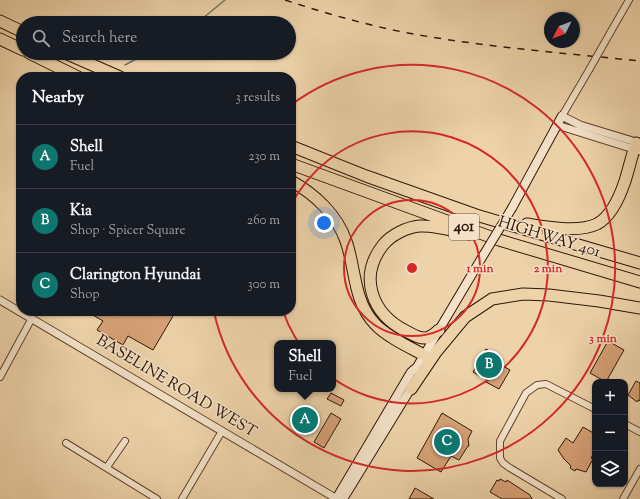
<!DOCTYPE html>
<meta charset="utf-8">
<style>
body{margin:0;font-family:"Sorts Mill Goudy",serif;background:#242831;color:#f1f3f6}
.controls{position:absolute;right:12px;bottom:12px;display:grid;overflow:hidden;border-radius:8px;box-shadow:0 1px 3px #0004}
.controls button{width:36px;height:36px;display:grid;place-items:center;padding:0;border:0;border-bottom:1px solid #363941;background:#171b24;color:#f1f3f6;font:20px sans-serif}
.compass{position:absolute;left:544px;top:12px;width:36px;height:36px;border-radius:50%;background:#171b24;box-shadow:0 1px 3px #0004;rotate:228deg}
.you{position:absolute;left:324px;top:223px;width:14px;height:14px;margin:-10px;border:3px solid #fff;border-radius:50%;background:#1a73e8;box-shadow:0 0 0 6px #1a73e833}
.badge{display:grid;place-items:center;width:26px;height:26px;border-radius:50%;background:#0f766e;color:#fff;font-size:13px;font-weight:700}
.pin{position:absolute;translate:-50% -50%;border:2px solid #fff;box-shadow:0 1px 4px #0006}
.popup{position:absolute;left:274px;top:340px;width:62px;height:52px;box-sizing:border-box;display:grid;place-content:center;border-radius:8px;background:#171b24;filter:drop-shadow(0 1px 3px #0005);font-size:13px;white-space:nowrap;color:#9ea1a6}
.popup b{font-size:15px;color:#f1f3f6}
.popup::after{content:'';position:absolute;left:50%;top:100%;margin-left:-8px;border:8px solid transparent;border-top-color:#171b24}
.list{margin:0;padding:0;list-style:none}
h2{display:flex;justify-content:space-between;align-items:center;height:52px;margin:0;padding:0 16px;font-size:17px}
h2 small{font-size:13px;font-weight:400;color:#9ea1a6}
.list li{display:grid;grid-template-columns:26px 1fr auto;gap:12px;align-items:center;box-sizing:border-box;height:64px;padding:0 16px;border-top:1px solid #363941}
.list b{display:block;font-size:15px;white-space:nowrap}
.list p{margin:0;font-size:13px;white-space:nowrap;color:#9ea1a6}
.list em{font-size:13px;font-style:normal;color:#9ea1a6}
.icon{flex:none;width:22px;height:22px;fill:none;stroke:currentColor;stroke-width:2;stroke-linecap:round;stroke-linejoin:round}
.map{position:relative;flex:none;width:640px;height:499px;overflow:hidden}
.search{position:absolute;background:#171b24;box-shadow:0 1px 3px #0004;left:16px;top:16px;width:280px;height:44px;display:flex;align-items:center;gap:10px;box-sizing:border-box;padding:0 14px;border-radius:22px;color:#9ea1a6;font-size:15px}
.panel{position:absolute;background:#171b24;box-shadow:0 1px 3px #0004;left:16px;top:72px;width:280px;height:244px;border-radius:16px}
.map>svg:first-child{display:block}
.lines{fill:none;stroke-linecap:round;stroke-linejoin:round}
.stream{stroke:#71766e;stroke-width:1.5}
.building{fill:#d7a277;stroke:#301709}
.minor-casing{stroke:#604631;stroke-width:8}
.tertiary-casing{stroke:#604631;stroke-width:9}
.secondary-casing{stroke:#301709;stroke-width:10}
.motorway-casing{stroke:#301709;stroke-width:13}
.minor{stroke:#f4e2c8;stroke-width:6}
.tertiary{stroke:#f4e2c8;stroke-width:7}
.secondary{stroke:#f4e2c8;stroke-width:8}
.motorway{stroke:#eed3aa;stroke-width:11}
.rail{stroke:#301709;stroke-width:1.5;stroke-dasharray:7 7;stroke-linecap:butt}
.minor-bridge-casing{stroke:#604631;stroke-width:8;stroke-linecap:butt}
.secondary-bridge-casing{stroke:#301709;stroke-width:10;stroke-linecap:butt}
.minor-bridge{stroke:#f4e2c8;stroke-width:6}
.secondary-bridge{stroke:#f4e2c8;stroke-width:8}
.ring{fill:none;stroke:#d62828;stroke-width:2}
.labels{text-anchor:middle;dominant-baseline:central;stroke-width:3;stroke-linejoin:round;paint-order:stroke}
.shield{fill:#f4e2c8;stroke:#6b5442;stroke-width:1}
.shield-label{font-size:15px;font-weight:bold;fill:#301709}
.street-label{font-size:16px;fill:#301709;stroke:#f4e2c8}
.centre{fill:#d62828;stroke:#f4e2c8;stroke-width:2}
.ring-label{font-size:12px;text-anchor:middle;font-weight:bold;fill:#d62828;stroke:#f4e2c8;stroke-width:3;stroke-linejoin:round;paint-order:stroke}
</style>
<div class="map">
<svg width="640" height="499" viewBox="0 0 640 499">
<rect width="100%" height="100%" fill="#eed3aa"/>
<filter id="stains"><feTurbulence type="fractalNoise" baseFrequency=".005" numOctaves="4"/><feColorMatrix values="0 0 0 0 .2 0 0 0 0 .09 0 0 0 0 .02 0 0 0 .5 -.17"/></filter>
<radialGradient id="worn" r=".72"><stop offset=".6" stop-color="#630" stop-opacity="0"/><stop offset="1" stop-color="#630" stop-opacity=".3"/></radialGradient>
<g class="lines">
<path class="stream" d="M197,23L225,0
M125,65L147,53"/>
</g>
<path class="building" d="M86,311H176L153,350L128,336L123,345L97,330L103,321Z
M608,341L624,350L606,382L590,373Z
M486,349L496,355L493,360L510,370L499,389L486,382L487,380L473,372Z
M636,381L640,383V401L638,400L637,402L628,395Z
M331,393L344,400L341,406L327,399Z
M306,411L313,415L305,429L298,425Z
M331,413L341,419L324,448L314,442Z
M442,413L472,431L468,439L469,446H468L459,460L451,456L441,472L417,458Z
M583,427L595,434V447L592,451L594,453L591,458L593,459L586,472L576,469L575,471L570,468L571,466L564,459L558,450L566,438L573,443Z
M500,479L506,482L507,480L530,495V496L532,498V499H502L490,492L497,480L499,481Z
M415,488L434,499H409Z"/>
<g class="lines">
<g class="minor-casing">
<path id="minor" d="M610,33L629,0
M562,116L589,70
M0,377L32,318
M625,424L640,432
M66,443L157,499
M107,467L125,441
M182,499L222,431
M562,499L510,468L503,463L500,458V441L526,393L537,385L546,384L595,409
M623,499L640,469"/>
</g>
<g class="tertiary-casing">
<path id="tertiary" d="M562,116L580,125L639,143
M557,125L640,151
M0,300L337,499"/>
</g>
<g class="secondary-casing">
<path id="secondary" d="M512,208L562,116
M336,499L411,372L417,367L484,254
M343,499L413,385"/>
</g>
<g class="motorway-casing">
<path id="motorway" d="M0,21L23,32
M0,39L23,50
M29,53L78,77
M65,53L120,77
M291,146L366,176L476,215L640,263
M291,164L499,240L640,282
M291,181C315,194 337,215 346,241C356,269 353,301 375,324C387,337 409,347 424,355
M527,224C547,227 578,233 597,224C612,216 620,196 625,181C629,168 632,155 636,143
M439,330C435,333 431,337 426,338C419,339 412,334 406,331C372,314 358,277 383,245C391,235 407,227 420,226C433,225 455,231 469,234
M411,389L436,352L465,317L492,299L523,294L549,295L599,301L640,308"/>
</g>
<use href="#minor" class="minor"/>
<use href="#tertiary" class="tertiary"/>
<use href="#secondary" class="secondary"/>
<use href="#motorway" class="motorway"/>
<path class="rail" d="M285,0C325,13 366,25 408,33C484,47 563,53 640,61"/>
<g class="minor-bridge-casing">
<path id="minor-bridge" d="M589,70L610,33"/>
</g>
<g class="secondary-bridge-casing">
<path id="secondary-bridge" d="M484,254L512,208"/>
</g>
<use href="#minor-bridge" class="minor-bridge"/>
<use href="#secondary-bridge" class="secondary-bridge"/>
</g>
<g class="ring">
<circle cx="412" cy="268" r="68"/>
<path d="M291 205A136 136 0 1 1 283 311"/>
<path d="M291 105A203 203 0 1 1 214 312"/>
</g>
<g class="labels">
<rect class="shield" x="449" y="214" width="30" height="26" rx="3"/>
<g class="shield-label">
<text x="464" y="227">401</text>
</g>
<g class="street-label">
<text transform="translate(549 238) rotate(17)">HIGHWAY 401</text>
<text transform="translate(176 387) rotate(31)">BASELINE ROAD WEST</text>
</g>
</g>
<circle cx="412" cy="268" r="6" class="centre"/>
<g class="ring-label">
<text x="480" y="272">1 min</text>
<text x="548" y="272">2 min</text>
<text x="603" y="342">3 min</text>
</g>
<rect width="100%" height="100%" filter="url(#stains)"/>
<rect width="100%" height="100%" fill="url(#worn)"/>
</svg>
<div class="controls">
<button>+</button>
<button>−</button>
<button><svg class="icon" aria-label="layers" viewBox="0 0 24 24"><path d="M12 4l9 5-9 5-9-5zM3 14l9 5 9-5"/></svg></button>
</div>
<svg class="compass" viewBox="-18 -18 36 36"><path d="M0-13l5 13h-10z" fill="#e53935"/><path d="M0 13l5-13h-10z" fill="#9ea1a6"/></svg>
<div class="you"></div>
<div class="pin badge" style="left:305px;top:420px">A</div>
<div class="popup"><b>Shell</b>Fuel</div>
<div class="pin badge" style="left:489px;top:365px">B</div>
<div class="pin badge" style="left:447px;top:442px">C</div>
<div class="search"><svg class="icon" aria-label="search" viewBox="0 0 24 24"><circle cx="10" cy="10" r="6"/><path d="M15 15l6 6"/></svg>Search here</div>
<section class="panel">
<h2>Nearby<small>3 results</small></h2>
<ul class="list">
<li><span class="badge">A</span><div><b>Shell</b><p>Fuel</p></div><em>230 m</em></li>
<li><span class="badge">B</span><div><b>Kia</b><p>Shop · Spicer Square</p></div><em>260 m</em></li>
<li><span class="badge">C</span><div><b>Clarington Hyundai</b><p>Shop</p></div><em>300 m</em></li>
</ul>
</section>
</div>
